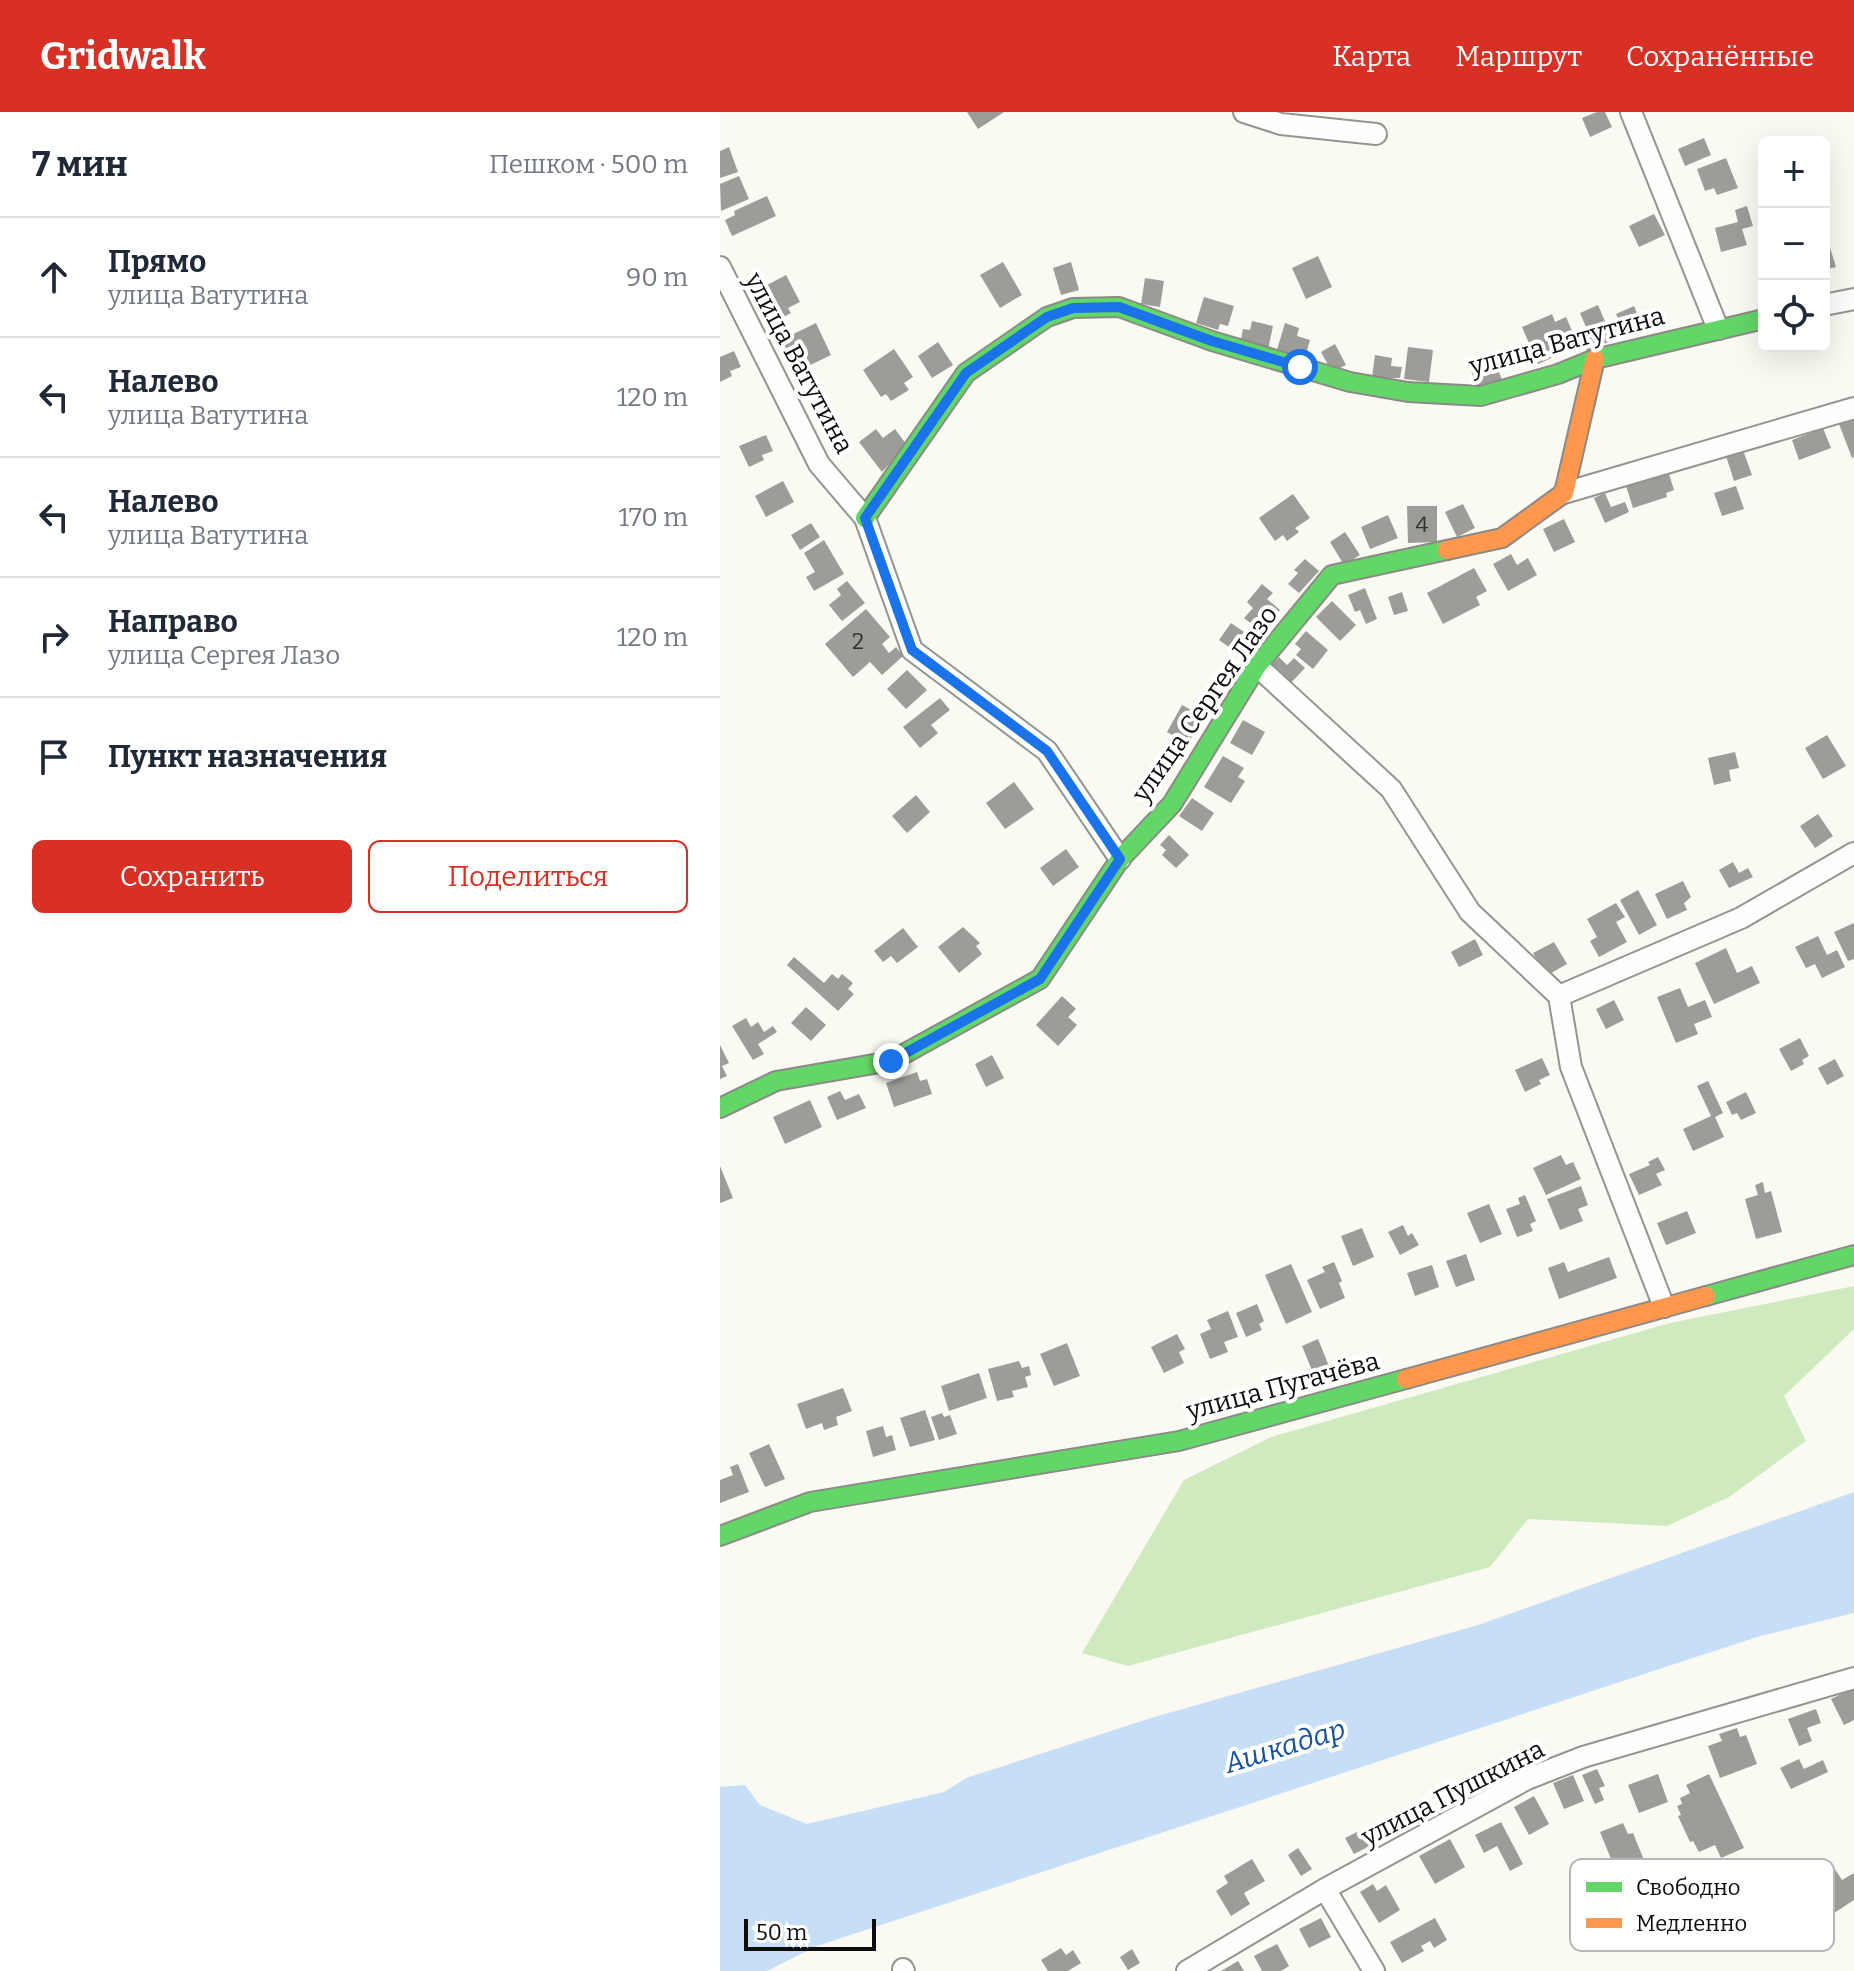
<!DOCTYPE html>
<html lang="ru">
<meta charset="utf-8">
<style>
body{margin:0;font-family:Bitter,serif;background:#f2f2f3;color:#1f2937}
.controls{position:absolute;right:24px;top:24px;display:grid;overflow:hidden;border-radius:12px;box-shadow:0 8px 32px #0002}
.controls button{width:72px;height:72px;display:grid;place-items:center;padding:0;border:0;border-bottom:2px solid #e0e1e3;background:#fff;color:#1f2937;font:40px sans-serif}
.scale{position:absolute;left:24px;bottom:20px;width:132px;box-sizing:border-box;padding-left:8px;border:4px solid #0d0d0d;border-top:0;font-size:22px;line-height:28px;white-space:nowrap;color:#0d0d0d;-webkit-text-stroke:6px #fff;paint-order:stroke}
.stop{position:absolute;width:24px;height:24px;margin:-18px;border:6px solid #1a73e8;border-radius:50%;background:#fff}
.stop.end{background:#1a73e8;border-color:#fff;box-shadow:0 2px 8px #0008}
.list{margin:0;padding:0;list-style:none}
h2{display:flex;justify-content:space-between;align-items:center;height:104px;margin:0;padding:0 32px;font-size:34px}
h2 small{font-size:26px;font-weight:400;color:#747a83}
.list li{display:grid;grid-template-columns:52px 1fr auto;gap:24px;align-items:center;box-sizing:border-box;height:120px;padding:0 32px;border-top:2px solid #e0e1e3}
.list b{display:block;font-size:30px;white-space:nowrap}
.list p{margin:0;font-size:26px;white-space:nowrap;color:#747a83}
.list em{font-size:26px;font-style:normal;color:#747a83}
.actions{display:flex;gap:16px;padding:24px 32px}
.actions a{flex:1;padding:18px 0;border:2px solid #d93025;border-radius:12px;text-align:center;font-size:28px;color:#d93025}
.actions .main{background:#d93025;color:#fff}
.icon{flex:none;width:44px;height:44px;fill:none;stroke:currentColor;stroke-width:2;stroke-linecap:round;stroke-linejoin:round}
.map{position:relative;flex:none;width:1134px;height:1859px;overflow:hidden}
header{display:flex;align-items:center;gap:48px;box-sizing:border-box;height:112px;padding:0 40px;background:#d93025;color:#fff}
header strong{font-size:38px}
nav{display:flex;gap:44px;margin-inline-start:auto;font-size:28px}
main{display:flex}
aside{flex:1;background:#fff}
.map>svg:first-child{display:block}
.forest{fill:#cfeabf}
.water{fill:#c7dff6}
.building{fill:#9e9c98}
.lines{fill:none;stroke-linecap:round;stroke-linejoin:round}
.street-casing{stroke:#949490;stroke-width:24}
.fast-casing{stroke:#8b8a87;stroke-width:22}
.slow-casing{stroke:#8b8a87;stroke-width:22}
.street{stroke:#fefefd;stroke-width:20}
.fast{stroke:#63d668;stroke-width:18}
.slow{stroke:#ff974d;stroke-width:18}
.route{stroke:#1a73e8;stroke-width:10}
.labels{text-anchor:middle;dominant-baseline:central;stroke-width:8;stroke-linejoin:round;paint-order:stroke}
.number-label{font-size:22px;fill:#313130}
.street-label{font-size:26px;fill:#0d0d0d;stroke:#fff}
.water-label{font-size:28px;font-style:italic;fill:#1250a4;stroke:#fff}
.key{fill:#fff;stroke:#b6b6b6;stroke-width:2}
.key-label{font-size:22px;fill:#0d0d0d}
</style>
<header>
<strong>Gridwalk</strong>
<nav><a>Карта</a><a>Маршрут</a><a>Сохранённые</a></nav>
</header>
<main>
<aside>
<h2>7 мин<small>Пешком · 500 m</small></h2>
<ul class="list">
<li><svg class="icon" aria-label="ahead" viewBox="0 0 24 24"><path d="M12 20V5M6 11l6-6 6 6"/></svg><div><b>Прямо</b><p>улица Ватутина</p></div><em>90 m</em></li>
<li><svg class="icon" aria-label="left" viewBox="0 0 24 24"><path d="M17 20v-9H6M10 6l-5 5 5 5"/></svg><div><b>Налево</b><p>улица Ватутина</p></div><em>120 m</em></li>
<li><svg class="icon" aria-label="left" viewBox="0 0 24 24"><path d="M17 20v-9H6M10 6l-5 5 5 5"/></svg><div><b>Налево</b><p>улица Ватутина</p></div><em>170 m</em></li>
<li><svg class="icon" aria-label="right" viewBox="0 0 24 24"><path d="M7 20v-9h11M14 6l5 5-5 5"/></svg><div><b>Направо</b><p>улица Сергея Лазо</p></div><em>120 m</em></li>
<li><svg class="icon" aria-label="arrive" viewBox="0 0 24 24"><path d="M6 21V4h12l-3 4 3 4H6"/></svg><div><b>Пункт назначения</b></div></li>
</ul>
<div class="actions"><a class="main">Сохранить</a><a>Поделиться</a></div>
</aside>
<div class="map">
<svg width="1134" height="1859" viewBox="0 0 1134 1859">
<rect width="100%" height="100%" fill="#fbfaf2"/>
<path class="forest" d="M1134,1174V1217L1064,1284L1086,1329L1009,1385L947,1414L808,1407L770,1455L408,1554L362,1541L464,1368L551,1325L950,1211Z"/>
<path class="water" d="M1134,1380V1501L1037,1525L97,1834L47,1859H0V1675L25,1673L40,1693L87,1712L224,1680L246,1666L431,1606L758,1513Z"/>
<path class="building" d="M247,0H284L258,17Z
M877,0H885L892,15L870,25L862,6Z
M984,26L991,43L965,54L958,37Z
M9,35L18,60L0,66V39Z
M1006,46L1018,76L997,83L994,76L985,79L977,57Z
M19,64L29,87L1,99L0,72Z
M47,84L56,104L12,124L5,108L15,103L14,99Z
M1027,94L1033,114L1022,117L1027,133L1001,140L995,116L1018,110L1015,98Z
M934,102L945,123L919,135L909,114Z
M1104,116L1116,155L1104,158Z
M598,144L612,175L586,187L572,156Z
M283,150L302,183L280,196L260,163Z
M351,150L359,178L341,183L333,156Z
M66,163L80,190L68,196L71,201L49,213L32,181Z
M425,166L444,169L440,195L421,192Z
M484,185L514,194L508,214L500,212L498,218L476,211Z
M878,193L893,228L867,239L858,218L866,215L860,201Z
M914,194L923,216L905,223L896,202Z
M832,202L835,210L846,205L853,221L848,223L854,236L818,252L802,215Z
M532,209L553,214L548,238L521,227L523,217L530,218Z
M96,211L111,243L74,261L59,229Z
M565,211L579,216L577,224L590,228L584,249L556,241Z
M218,230L233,253L212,266L198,244Z
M615,232L626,253L612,260L601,240Z
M688,235L713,238L709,270L684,267Z
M174,237L193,265L184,271L189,278L171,289L166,282L161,285L143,258Z
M14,239L21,255L10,259L12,264L0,270V245Z
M762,242L764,248L773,244L782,268L758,277L747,248Z
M655,243L672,246L671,254L682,255L680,266H652Z
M1134,308V345L1132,346L1119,312Z
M1103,316L1111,336L1079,348L1072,328Z
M156,317L163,326L175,317L187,333L162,360L139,330Z
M46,323L53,339L42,343L44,348L29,355L19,334Z
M1023,338L1032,363L1014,369L1006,344Z
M940,359L941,364L949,362L954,378L946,381L947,385L913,396L906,374L917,371L915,366Z
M63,369L74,390L46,405L35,384Z
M1016,374L1024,397L1002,404L994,381Z
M885,381L891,395L905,390L909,400L885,411L874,386Z
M573,382L590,406L575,416L579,420L567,429L563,423L555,429L539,406Z
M743,392L755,416L737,425L725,400Z
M687,394H717V430L688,431Z
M668,403L678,426L650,437L641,415Z
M844,407L855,430L834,440L823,417Z
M91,411L100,425L80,438L71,423Z
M625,420L640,443L624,453L610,430Z
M104,428L124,462L94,479L86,465L95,460L84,441Z
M791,442L797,453L808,446L817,463L788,479L773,452Z
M585,447L599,459L579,481L568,472L578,461L574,458Z
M754,456L767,479L756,485L760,493L723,512L707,481Z
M127,469L145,491L122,509L109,493L121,483L117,477Z
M542,472L553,481L547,487L560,498L542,520L524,506L533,496L527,490Z
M645,476L657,507L646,512L640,498L635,500L628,483Z
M682,480L688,499L674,503L668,485Z
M612,489L636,513L620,529L596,505Z
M146,497L170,525L162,532L169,541L176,535L183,544L162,563L150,550L133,565L105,532Z
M511,511L524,520L521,524L532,531L523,545L499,528Z
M586,519L608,538L593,557L576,543L581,537L575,532Z
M559,545L567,553L574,546L585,556L568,574L548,557Z
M187,558L207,578L186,597L167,577Z
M220,586L230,598L211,613L218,621L200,636L183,615Z
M462,593L484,605L468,632L447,620Z
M523,608L545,620L532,643L510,631Z
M1107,623L1126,654L1103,667L1085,636Z
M1015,640L1019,656L1009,658L1011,669L994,673L988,646Z
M503,644L524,656L518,665L525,669L511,691L484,675Z
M294,670L314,697L285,717L266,691Z
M196,683L210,700L187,721L172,704Z
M472,686L494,701L482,719L459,704Z
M1098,702L1113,724L1095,736L1080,714Z
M449,723L469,743L456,756L442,743L446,738L440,733Z
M346,737L359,755L333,774L320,756Z
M1013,750L1019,761L1028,756L1033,765L1009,776L999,758Z
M963,769L971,785L964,791L967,798L947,807L935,782Z
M918,778L937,813L919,823L900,788Z
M896,791L905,805L896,810L907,830L879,845L870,829L877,825L867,807Z
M1134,811V847L1128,849L1114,820Z
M243,815L260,831L256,834L262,842L239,861L218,835Z
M183,816L198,835L177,851L171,844L163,850L154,839Z
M1098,824L1107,843L1117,838L1125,855L1102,866L1095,852L1086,856L1075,835Z
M755,827L763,843L739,855L731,840Z
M834,830L847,852L826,864L813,841Z
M1006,836L1017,861L1032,854L1040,871L994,892L975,851Z
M74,845L104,871L112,862L118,867L122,862L133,871L128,877L134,882L118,899L67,853Z
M960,876L968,895L985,888L992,905L974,912L978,922L956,931L937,885Z
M342,884L356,897L348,905L357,913L338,934L316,913Z
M894,888L904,908L886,917L876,897Z
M86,895L106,913L91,929L71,911Z
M26,906L31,915L38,910L44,920L53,914L57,920L38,932L44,942L33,948L12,914Z
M1080,926L1089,944L1082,948L1084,952L1071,959L1059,937Z
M0,933L9,951L2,954L7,964L0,967Z
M272,943L284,966L266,975L255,952Z
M822,946L830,963L819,968L821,972L805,980L795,958Z
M1115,947L1124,964L1107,973L1098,956Z
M197,960L200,969L207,967L212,982L174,995L166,971Z
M988,969L1003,1001L995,1005L1004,1025L973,1039L963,1017L991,1004L977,974Z
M120,979L125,988L139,982L146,996L117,1008L107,985Z
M1026,980L1036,1001L1021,1008L1017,1001L1012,1003L1006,990Z
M90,988L102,1015L65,1032L53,1005Z
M841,1043L846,1053L853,1050L861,1067L826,1083L813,1056Z
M938,1045L945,1058L936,1062L942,1073L919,1083L909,1062L930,1053L928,1050Z
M0,1054L13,1086L0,1091Z
M1043,1070L1045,1081L1051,1079L1062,1120L1036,1127L1025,1087L1038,1083L1035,1073Z
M861,1074L868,1093L858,1097L863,1109L840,1118L827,1087Z
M805,1083L816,1109L810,1112L813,1119L797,1125L786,1097L800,1092L798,1086Z
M769,1092L782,1122L760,1131L747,1101Z
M967,1099L976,1121L946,1133L937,1111Z
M683,1113L688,1124L692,1121L699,1133L680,1143L668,1120Z
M642,1116L654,1145L633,1154L621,1124Z
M746,1142L755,1168L736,1175L726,1149Z
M889,1145L897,1166L839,1187L828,1156L844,1150L848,1160Z
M614,1150L622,1169L619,1171L625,1186L600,1197L587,1168L605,1160L602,1155Z
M571,1152L592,1200L566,1212L545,1163Z
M712,1153L719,1175L695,1184L687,1161Z
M537,1192L544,1209L539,1212L542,1218L526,1225L516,1201Z
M508,1199L518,1225L504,1230L508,1240L490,1247L480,1222L491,1217L487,1208Z
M457,1222L465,1237L459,1240L464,1251L444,1261L431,1235Z
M598,1227L609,1254L593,1261L582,1234Z
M347,1231L360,1264L334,1274L320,1242Z
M299,1249L302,1256L309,1254L311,1263L305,1265L308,1275L292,1279L294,1285L277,1289L268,1257Z
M259,1261L267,1286L229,1299L221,1274Z
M123,1276L132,1299L116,1305L118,1313L104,1318L102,1311L86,1317L77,1292Z
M205,1298L215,1328L190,1335L180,1306Z
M222,1301L224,1305L230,1303L237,1322L219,1328L211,1305Z
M163,1314L166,1325L172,1323L176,1338L153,1345L146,1319Z
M49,1332L65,1367L45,1375L29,1341Z
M18,1352L29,1380L0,1391V1368L13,1363L10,1355Z
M1134,1576V1608L1124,1613L1111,1587Z
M1096,1597L1101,1611L1087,1616L1092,1629L1079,1634L1068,1607Z
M1017,1616L1020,1625L1026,1623L1037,1652L1000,1666L988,1634L1002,1629L999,1622Z
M1079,1647L1084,1657L1103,1648L1108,1660L1071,1677L1060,1656Z
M877,1657L885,1674L879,1676L884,1688L875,1692L862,1663Z
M938,1662L948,1690L919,1701L908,1673Z
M989,1662L1024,1736L1001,1746L995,1733L979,1740L973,1729L970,1730L958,1704L961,1703L957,1694L962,1692L960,1686L970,1681L966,1673Z
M853,1663L864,1689L844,1697L833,1671Z
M814,1684L829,1712L809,1723L794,1695Z
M781,1710L803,1752L790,1759L777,1734L764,1741L755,1723Z
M903,1711L908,1722L913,1721L926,1753L898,1764L880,1720Z
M643,1717L652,1733L634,1742L625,1726Z
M730,1727L745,1755L715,1772L699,1744Z
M578,1736L592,1757L581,1764L568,1743Z
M532,1747L545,1769L524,1781L530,1792L511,1804L496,1779L508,1771L504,1764Z
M1109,1748L1122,1768L1134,1761V1788L1111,1803L1097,1783L1106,1777L1094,1758Z
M653,1772L657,1779L666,1773L680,1798L659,1811L640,1780Z
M601,1806L611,1825L589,1836L579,1817Z
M715,1806L727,1828L714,1836L710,1829L701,1834L704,1839L682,1851L670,1830Z
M557,1832L569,1854L561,1859H542L534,1844Z
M341,1836L346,1843L353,1838L361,1851L348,1859H328L321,1848Z
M412,1837L420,1851L408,1858L400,1845Z
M518,1849L524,1859H501Z"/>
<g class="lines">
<g class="street-casing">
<path id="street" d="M524,0L561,12L656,22
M911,0L998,217
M0,155L99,352L145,406L192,538L327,639L400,747
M1104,193L1134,187
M844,381L1134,296
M537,554L671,677L750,800L839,884L851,955L944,1195
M839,884L1021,806L1134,741
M605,1777L654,1859
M183,1857L184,1859
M467,1859L605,1777L807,1667L863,1645L1134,1566"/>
</g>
<g class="fast-casing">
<path id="fast" d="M145,406L246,261L327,205L353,196L399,195L492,229L630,270L688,280L761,284L838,262L875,247L1044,207
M0,996L56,969L171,949L320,867L400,747L452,692L537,554L612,463L727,438
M986,1184L1134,1143
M0,1424L90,1390L459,1329L686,1267"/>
</g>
<g class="slow-casing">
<path id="slow" d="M727,438L782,426L844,381L875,247
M686,1267L986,1184"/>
</g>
<use href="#street" class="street"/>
<use href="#fast" class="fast"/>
<use href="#slow" class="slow"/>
</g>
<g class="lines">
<path class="route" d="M171,949L320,867L400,747L327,639L192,538L145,406L246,261L327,205L353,196L399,195L492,229L580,255"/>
</g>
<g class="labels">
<g class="number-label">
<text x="702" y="412">4</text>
<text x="138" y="529">2</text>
</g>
<g class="street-label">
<text transform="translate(847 229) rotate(-15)">улица Ватутина</text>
<text transform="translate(79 251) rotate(62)">улица Ватутина</text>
<text transform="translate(485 592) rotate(-55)">улица Сергея Лазо</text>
<text transform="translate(563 1274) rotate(-15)">улица Пугачёва</text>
<text transform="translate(733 1681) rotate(-27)">улица Пушкина</text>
</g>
<g class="water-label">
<text transform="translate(565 1634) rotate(-17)">Ашкадар</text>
</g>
</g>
<rect x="850" y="1747" width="264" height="92" rx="12" class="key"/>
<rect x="866" y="1770" width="36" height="10" fill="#63d668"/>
<rect x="866" y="1806" width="36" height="10" fill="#ff974d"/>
<g class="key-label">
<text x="916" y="1783">Свободно</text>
<text x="916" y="1819">Медленно</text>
</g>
</svg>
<div class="controls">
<button>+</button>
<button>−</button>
<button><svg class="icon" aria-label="locate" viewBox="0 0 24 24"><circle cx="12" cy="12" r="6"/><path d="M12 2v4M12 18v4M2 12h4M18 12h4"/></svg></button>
</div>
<div class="scale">50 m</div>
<div class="stop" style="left:580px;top:255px"></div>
<div class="stop end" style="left:171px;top:949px"></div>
</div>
</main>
